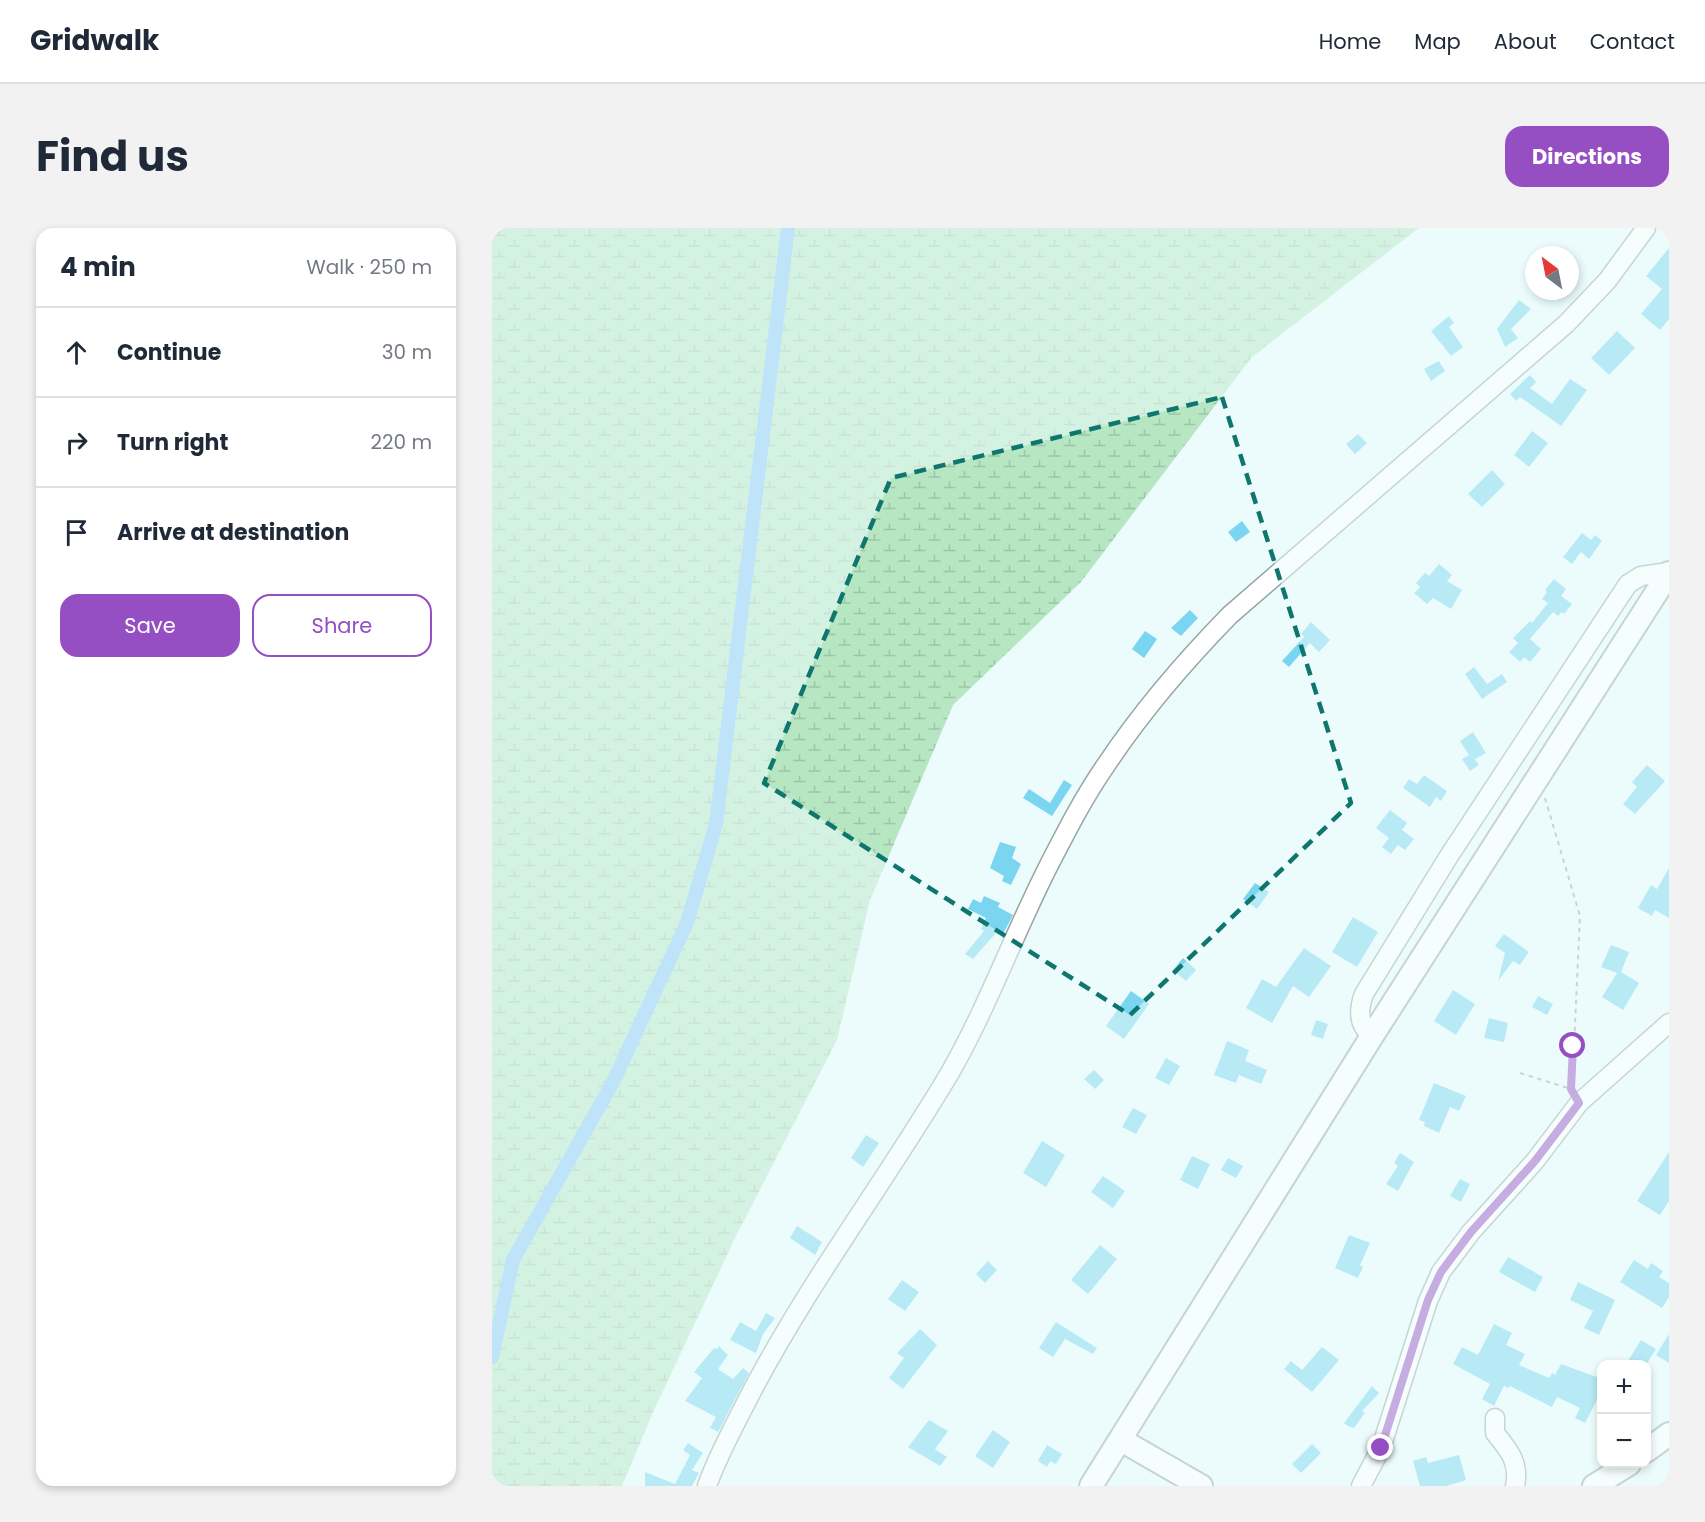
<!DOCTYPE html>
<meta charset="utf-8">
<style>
body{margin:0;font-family:Poppins,sans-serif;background:#f2f2f3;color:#1f2937}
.controls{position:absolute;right:18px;bottom:18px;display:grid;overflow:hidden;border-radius:12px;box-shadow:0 3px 9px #0003}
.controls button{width:54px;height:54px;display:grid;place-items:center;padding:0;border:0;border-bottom:2px solid #e0e1e3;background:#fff;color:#1f2937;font:30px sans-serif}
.compass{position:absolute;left:1033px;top:18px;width:54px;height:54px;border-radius:50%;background:#fff;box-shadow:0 3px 9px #0003;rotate:328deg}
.stop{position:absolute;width:18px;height:18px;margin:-14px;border:4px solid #954fc3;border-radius:50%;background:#fff}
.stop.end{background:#954fc3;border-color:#fff;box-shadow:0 2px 6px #0008}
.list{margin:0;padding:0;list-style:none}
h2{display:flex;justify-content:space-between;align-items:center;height:78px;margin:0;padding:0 24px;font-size:26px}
h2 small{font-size:20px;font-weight:400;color:#747a83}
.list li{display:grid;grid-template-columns:39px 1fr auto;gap:18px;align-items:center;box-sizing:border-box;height:90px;padding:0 24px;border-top:2px solid #e0e1e3}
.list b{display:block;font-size:22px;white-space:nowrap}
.list em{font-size:20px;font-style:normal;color:#747a83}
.actions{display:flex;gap:12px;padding:18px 24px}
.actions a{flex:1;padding:14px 0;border:2px solid #954fc3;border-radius:18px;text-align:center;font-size:21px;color:#954fc3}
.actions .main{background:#954fc3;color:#fff}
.icon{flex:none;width:33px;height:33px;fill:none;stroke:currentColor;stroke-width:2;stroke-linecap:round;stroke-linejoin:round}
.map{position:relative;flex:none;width:1177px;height:1258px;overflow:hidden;border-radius:18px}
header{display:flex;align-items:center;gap:36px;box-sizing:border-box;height:84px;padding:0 30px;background:#fff;border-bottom:2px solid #e0e1e3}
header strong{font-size:28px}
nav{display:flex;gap:33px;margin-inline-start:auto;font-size:21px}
.intro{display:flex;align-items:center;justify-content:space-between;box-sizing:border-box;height:144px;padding:0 36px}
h1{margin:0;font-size:42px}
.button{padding:15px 27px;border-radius:18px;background:#954fc3;color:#fff;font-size:21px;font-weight:700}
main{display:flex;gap:36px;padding:0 36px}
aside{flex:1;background:#fff;border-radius:18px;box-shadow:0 3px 9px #0003}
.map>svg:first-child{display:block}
.wetland{fill:url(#wetland-marsh)}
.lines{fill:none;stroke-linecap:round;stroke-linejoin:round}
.canal{stroke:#87c8f9;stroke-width:14}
.building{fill:#79d5f0}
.minor-casing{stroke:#97a5a5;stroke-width:21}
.major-casing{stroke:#97a5a5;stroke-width:26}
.path{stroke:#9aa5a5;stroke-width:2;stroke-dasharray:4.5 4.5;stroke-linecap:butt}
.minor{stroke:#fff;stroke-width:18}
.major{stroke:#fff;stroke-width:22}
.route{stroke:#954fc3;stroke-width:8}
.marked{fill:none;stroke:#0f766e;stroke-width:4.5;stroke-dasharray:12 8;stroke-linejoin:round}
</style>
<header>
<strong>Gridwalk</strong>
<nav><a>Home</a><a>Map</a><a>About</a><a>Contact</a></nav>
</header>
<div class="intro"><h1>Find us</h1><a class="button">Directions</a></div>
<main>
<aside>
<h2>4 min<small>Walk · 250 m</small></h2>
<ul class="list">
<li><svg class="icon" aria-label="ahead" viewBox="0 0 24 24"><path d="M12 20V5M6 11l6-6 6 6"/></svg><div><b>Continue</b></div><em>30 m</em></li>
<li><svg class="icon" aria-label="right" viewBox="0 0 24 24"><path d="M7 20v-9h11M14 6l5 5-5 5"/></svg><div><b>Turn right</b></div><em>220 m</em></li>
<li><svg class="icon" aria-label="arrive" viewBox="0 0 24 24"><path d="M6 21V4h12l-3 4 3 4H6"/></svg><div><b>Arrive at destination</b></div></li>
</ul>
<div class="actions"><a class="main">Save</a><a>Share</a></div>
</aside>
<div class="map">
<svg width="1177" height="1258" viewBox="0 0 1177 1258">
<defs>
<pattern id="wetland-marsh" width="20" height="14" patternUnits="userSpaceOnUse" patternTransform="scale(1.5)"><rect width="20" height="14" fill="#b7e7c2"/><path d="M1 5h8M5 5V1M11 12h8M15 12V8" fill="none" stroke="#9dc6a7"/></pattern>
</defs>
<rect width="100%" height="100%" fill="#ecfcfc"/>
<path class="wetland" d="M0,0H927L760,129L589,354L461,477L378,672L345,812L244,1008L162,1182L130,1258H0Z"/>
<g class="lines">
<path class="canal" d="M0,1129L21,1032L121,854L195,695L224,596L296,0"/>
</g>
<path class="building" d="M1177,20V91L1168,102L1149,86L1170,61L1154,48Z
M1027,72L1039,81L1019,101L1026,110L1013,119L1005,101Z
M957,88L962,95L957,99L971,119L959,128L939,103Z
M1125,103L1143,120L1117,147L1099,130Z
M947,133L953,143L939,153L932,141Z
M1038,147L1044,154L1038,160L1060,176L1078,151L1095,162L1069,198L1028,169L1024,173L1018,166Z
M1040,203L1056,215L1037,239L1022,227Z
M866,206L875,215L863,226L854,216Z
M1000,242L1013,256L990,279L976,266Z
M750,293L758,304L744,314L736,304Z
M1090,305L1099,312L1103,307L1110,313L1097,331L1089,324L1080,336L1071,329Z
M947,336L960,347L955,353L970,362L959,381L941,370L935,376L922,365L928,359L924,355L933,345L937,348Z
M1062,351L1074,361L1069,368L1080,376L1072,386L1070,384L1066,388L1061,384L1056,390L1038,411L1049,421L1038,434L1032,429L1028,434L1017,424L1026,415L1021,410L1038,393L1040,395L1056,375L1050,371L1055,364L1053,362Z
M698,382L706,390L689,408L679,400Z
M819,394L838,412L827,424L818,415L797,439L790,433L812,409L809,406Z
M653,403L665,411L652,430L640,421Z
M982,439L995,456L1010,446L1015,454L990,471L973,446Z
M981,504L994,525L983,531L987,537L978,543L970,531L977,527L968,513Z
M1155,537L1173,553L1143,586L1131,576L1145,559L1140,554Z
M932,547L955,563L949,573L944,569L938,579L911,560L917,551L925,556Z
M572,552L580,557L560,588L531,570L537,561L558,575Z
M898,582L915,595L910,602L922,611L913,622L906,617L899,626L890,619L897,610L884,600Z
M508,614L524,619L520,630L529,636L519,657L510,653L512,648L498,640Z
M1177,640V690L1163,682L1160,688L1146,680L1159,657L1165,661Z
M763,655L777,664L765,681L751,671Z
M492,668L508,675L506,679L521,687L510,708L504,705L481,731L473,726L492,703L489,701L494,690L476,681L481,671L489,675Z
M861,689L886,704L865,739L840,724Z
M1012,706L1037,724L1028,737L1021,733L1006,753L1013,725L1003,718Z
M1119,717L1137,724L1129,744L1147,755L1131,782L1110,769L1125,745L1109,739Z
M812,720L839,738L817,769L801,758L780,795L754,780L770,751L784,759Z
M691,730L704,742L694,753L681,742Z
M961,762L983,776L964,807L942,793Z
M639,763L657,776L632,811L614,798Z
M1046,768L1061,776L1055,787L1040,779Z
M997,790L1016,795L1012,814L992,810Z
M824,792L836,796L831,811L819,807Z
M735,813L757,822L753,833L775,842L769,856L747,847L744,855L722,847Z
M674,830L688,838L677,857L663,850Z
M602,842L612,852L603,861L592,851Z
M942,855L974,868L967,883L958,879L947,905L932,898L933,894L927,892Z
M641,880L655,887L644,906L630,899Z
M374,907L387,915L371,939L359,930Z
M550,913L573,927L554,959L531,945Z
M1177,924V973L1168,987L1145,973Z
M908,925L922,934L906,963L894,956L906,938L902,935Z
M700,928L718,936L706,961L688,952Z
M736,930L751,938L744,950L729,942Z
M611,948L633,963L621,980L599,964Z
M968,951L978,956L969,974L958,968Z
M305,998L330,1014L323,1027L298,1010Z
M857,1007L878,1015L868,1037L871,1039L866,1050L843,1040Z
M608,1017L625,1031L596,1066L579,1052Z
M1016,1029L1051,1049L1043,1064L1007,1044Z
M1142,1032L1156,1041L1159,1035L1171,1043L1167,1049L1177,1055V1069L1170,1080L1128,1054Z
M496,1033L505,1042L493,1055L484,1046Z
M410,1052L427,1064L413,1083L396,1071Z
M1086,1054L1123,1072L1107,1107L1092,1100L1101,1083L1078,1072Z
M274,1085L283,1090L271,1106L264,1125L238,1112L248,1094L264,1103Z
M564,1094L605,1120L601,1126L573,1111L561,1129L547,1120Z
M1002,1096L1020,1105L1014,1117L1033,1126L1027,1137L1057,1150L1060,1145L1063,1147L1069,1136L1110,1151V1162L1093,1195L1083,1190L1088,1180L1065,1169L1060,1179L1018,1158L1016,1160L1012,1158L1002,1178L990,1171L998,1156L961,1136L970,1119L986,1127Z
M428,1101L445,1117L411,1161L397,1150L412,1130L405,1125Z
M1177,1106V1135L1164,1127Z
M1149,1112L1164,1121L1154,1137H1142L1136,1133Z
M227,1118L236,1127L226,1141L241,1151L251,1140L257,1145L226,1204L218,1200L224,1189L193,1173L210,1150L202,1144L222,1120L225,1121Z
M830,1119L847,1132L820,1164L792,1141L799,1133L810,1142Z
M880,1158L887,1165L870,1183L873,1185L862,1200L856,1198L852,1195Z
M437,1192L456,1203L443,1221L455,1229L448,1238L416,1219Z
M501,1202L518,1214L501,1240L483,1228Z
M196,1215L211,1225L200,1242L207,1245L200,1258H153V1244L183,1256L198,1227L191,1222Z
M820,1216L829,1225L809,1245L800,1236Z
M555,1217L570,1226L564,1236L558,1233L555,1239L546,1233Z
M967,1227L974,1252L955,1258H928L921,1233L934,1229L936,1235Z"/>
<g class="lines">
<g class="minor-casing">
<path id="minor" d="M880,808C866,797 866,782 872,766L957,628L1136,356L1149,348L1177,344
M1003,1190V1205C1017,1222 1028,1235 1023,1258
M215,1258C227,1224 245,1193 261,1161C320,1050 395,951 459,843C497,776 523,703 558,635C575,602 593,567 614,537C650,483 693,433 738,387L1074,96L1115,53L1154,0
M869,1258L889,1220L936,1073L949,1044L979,1004L1043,933L1087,875L1177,795"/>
</g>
<g class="major-casing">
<path id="major" d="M629,1212L709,1258
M1154,1223L1177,1206
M599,1258L880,808L1177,345
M1102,1258L1137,1236"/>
</g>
<path class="path" d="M1053,570L1088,688L1080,862
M1028,845L1079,861"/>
<use href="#minor" class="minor"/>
<use href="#major" class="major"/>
</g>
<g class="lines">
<path class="route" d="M889,1220L936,1072L949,1044L979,1004L1043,933L1087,875L1079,861L1081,818"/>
</g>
<path d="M0 0H1177V1258H0ZM730,169L859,575L638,787L272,555L399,250Z" fill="#ecfcfc" fill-opacity=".55" fill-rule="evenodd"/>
<path class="marked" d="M730,169L859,575L638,787L272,555L399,250Z"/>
</svg>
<div class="controls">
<button>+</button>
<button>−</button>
</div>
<svg class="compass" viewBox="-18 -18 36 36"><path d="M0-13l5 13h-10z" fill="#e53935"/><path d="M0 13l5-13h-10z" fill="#747a83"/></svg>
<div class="stop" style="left:1081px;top:818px"></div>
<div class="stop end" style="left:889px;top:1220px"></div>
</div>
</main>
